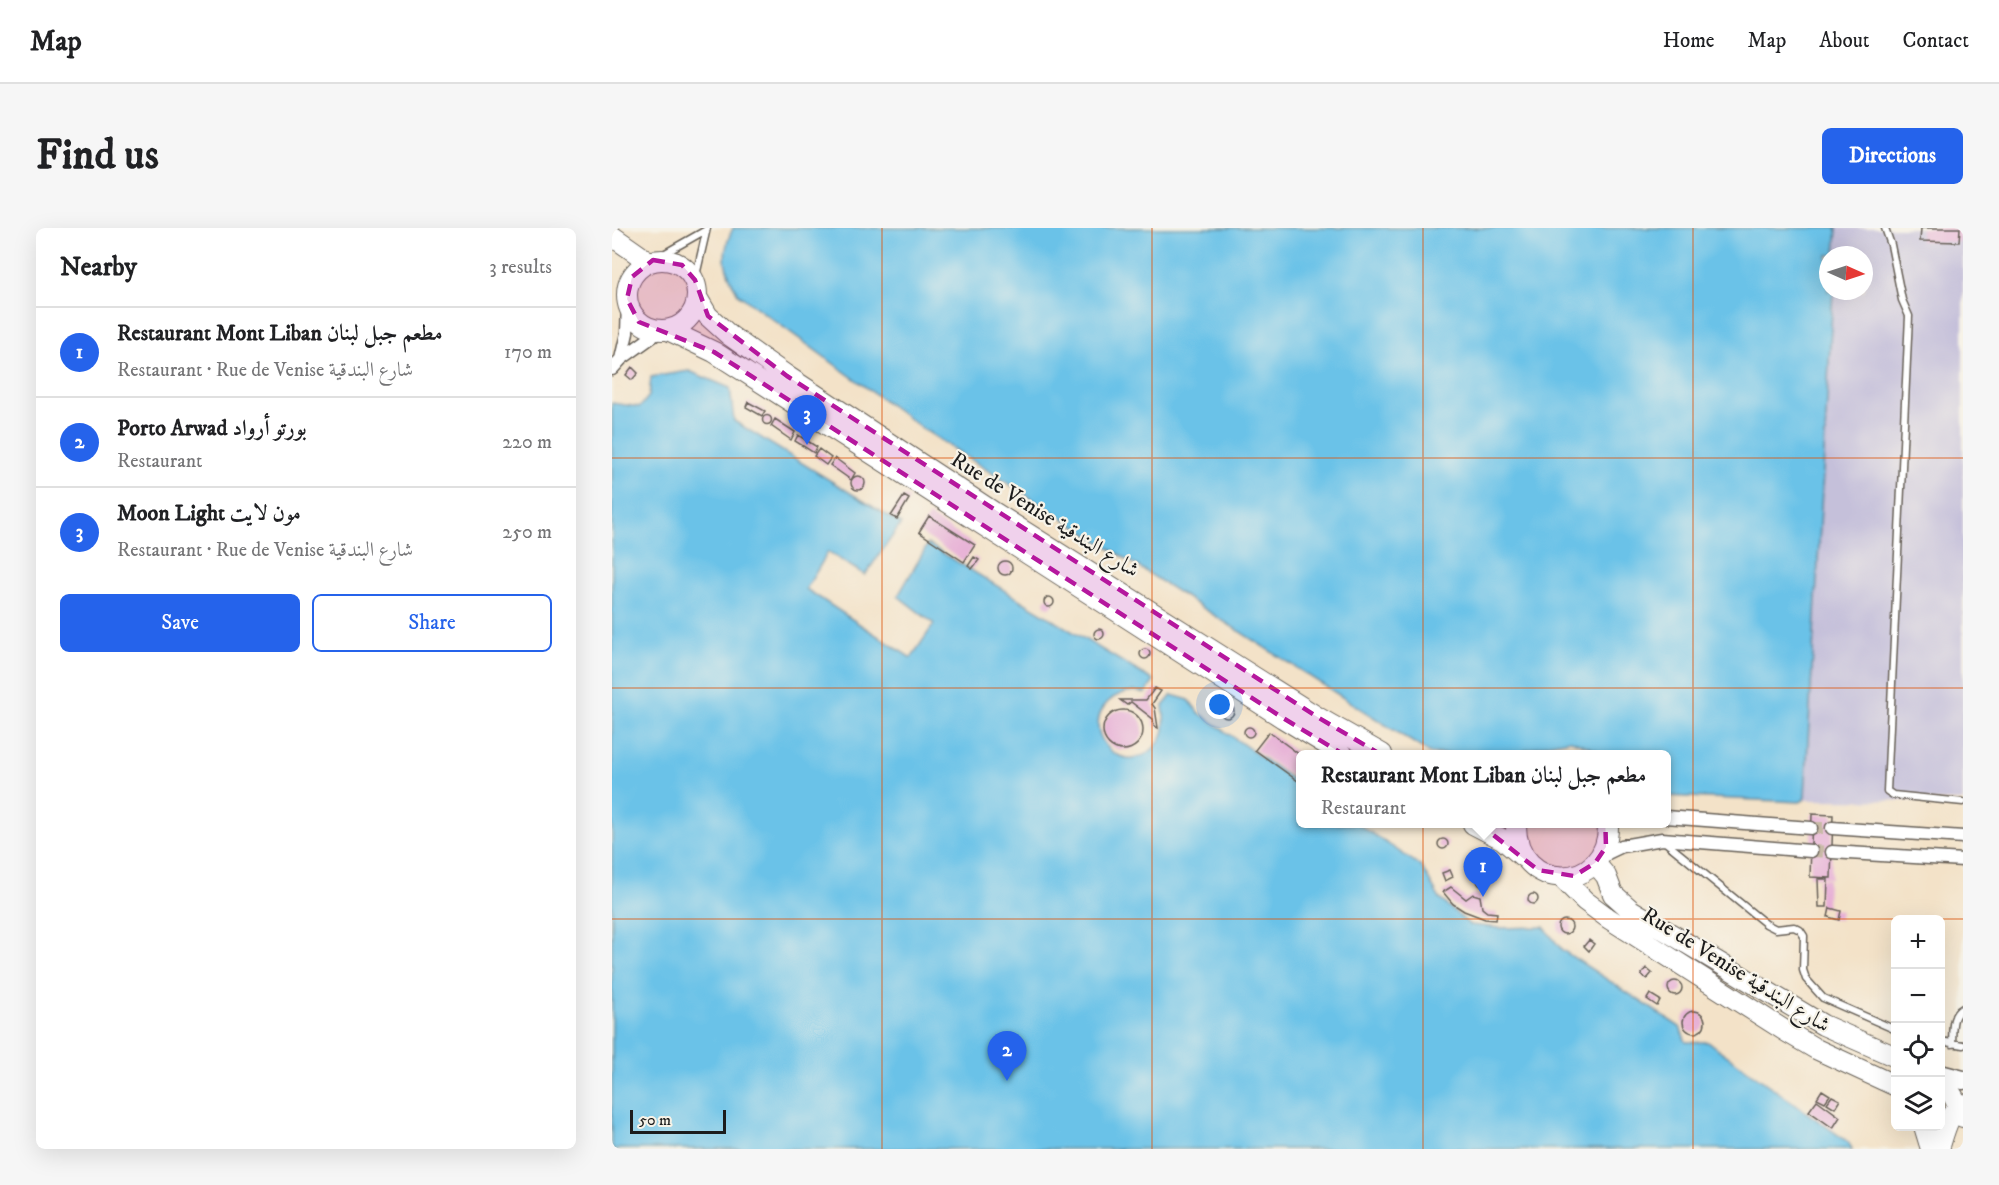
<!DOCTYPE html>
<meta charset="utf-8">
<style>
body{margin:0;font-family:"IM FELL DW Pica",Amiri,serif;background:#f6f6f6;color:#202124}
.controls{position:absolute;right:18px;bottom:18px;display:grid;overflow:hidden;border-radius:9px;box-shadow:0 6px 24px #0002}
.controls button{width:54px;height:54px;display:grid;place-items:center;padding:0;border:0;border-bottom:2px solid #e0e0e0;background:#fff;color:#202124;font:30px sans-serif}
.compass{position:absolute;left:1207px;top:18px;width:54px;height:54px;border-radius:50%;background:#fff;box-shadow:0 6px 24px #0002;rotate:93deg}
.scale{position:absolute;left:18px;bottom:15px;width:96px;box-sizing:border-box;padding-left:6px;border:3px solid #1c1c1c;border-top:0;font-size:16px;line-height:21px;white-space:nowrap;color:#1c1c1c;-webkit-text-stroke:4px #f7f3e8;paint-order:stroke}
.you{position:absolute;left:608px;top:477px;width:21px;height:21px;margin:-15px;border:4px solid #fff;border-radius:50%;background:#1a73e8;box-shadow:0 0 0 9px #1a73e833}
.badge{display:grid;place-items:center;width:39px;height:39px;border-radius:50%;background:#2563eb;color:#fff;font-size:20px;font-weight:700}
.pin{position:absolute;translate:-50% -50px;filter:drop-shadow(0 2px 3px #0008)}
.pin::after{content:'';position:absolute;top:32px;width:21px;height:18px;background:inherit;clip-path:polygon(0 0,100% 0,50% 100%)}
.popup{position:absolute;left:684px;top:522px;width:375px;height:78px;box-sizing:border-box;display:grid;place-content:center;border-radius:9px;background:#fff;filter:drop-shadow(0 2px 4px #0005);font-size:20px;white-space:nowrap;color:#757577}
.popup b{font-size:22px;color:#202124}
.popup::after{content:'';position:absolute;left:50%;top:100%;margin-left:-12px;border:12px solid transparent;border-top-color:#fff}
.list{margin:0;padding:0;list-style:none}
h2{display:flex;justify-content:space-between;align-items:center;height:78px;margin:0;padding:0 24px;font-size:26px}
h2 small{font-size:20px;font-weight:400;color:#757577}
.list li{display:grid;grid-template-columns:39px 1fr auto;gap:18px;align-items:center;box-sizing:border-box;height:90px;padding:0 24px;border-top:2px solid #e0e0e0}
.list b{display:block;font-size:22px;white-space:nowrap}
.list p{margin:0;font-size:20px;white-space:nowrap;color:#757577}
.list em{font-size:20px;font-style:normal;color:#757577}
.actions{display:flex;gap:12px;padding:18px 24px}
.actions a{flex:1;padding:14px 0;border:2px solid #2563eb;border-radius:9px;text-align:center;font-size:21px;color:#2563eb}
.actions .main{background:#2563eb;color:#fff}
.icon{flex:none;width:33px;height:33px;fill:none;stroke:currentColor;stroke-width:2;stroke-linecap:round;stroke-linejoin:round}
.map{position:relative;flex:none;width:1351px;height:921px;overflow:hidden;border-radius:9px}
header{display:flex;align-items:center;gap:36px;box-sizing:border-box;height:84px;padding:0 30px;background:#fff;border-bottom:2px solid #e0e0e0}
header strong{font-size:28px}
nav{display:flex;gap:33px;margin-inline-start:auto;font-size:21px}
.intro{display:flex;align-items:center;justify-content:space-between;box-sizing:border-box;height:144px;padding:0 36px}
h1{margin:0;font-size:42px}
.button{padding:15px 27px;border-radius:9px;background:#2563eb;color:#fff;font-size:21px;font-weight:700}
main{display:flex;gap:36px;padding:0 36px}
aside{flex:1;background:#fff;border-radius:9px;box-shadow:0 6px 24px #0002}
.map>svg:first-child{display:block}
.industrial{fill:#c5c0da}
.water{fill:#6bc2e8;stroke:#446f82;stroke-width:1.5}
.building{fill:#e6add5}
.lines{fill:none;stroke-linecap:round;stroke-linejoin:round}
.street-tunnel{stroke:#c8baa6;stroke-width:12;stroke-dasharray:12 6;stroke-linecap:butt}
.lane-casing{stroke:#676158;stroke-width:9}
.street-casing{stroke:#676158;stroke-width:15}
.secondary-casing{stroke:#676158;stroke-width:21}
.primary-casing{stroke:#676158;stroke-width:22}
.lane{stroke:#fff;stroke-width:6}
.street{stroke:#fff;stroke-width:12}
.secondary{stroke:#fff;stroke-width:18}
.primary{stroke:#fff;stroke-width:20}
.marked{fill:#b5179e;fill-opacity:0.2;stroke:#b5179e;stroke-width:4.5;stroke-dasharray:12 8;stroke-linejoin:round}
.grid{fill:none;stroke:#de560d;stroke-width:1.5;stroke-opacity:0.55}
.labels{text-anchor:middle;dominant-baseline:central;stroke-width:4.5;stroke-linejoin:round;paint-order:stroke}
.street-label{font-size:22px;fill:#1c1c1c;stroke:#f7f3e8}
</style>
<header>
<strong>Map</strong>
<nav><a>Home</a><a>Map</a><a>About</a><a>Contact</a></nav>
</header>
<div class="intro"><h1>Find us</h1><a class="button">Directions</a></div>
<main>
<aside>
<h2>Nearby<small>3 results</small></h2>
<ul class="list">
<li><span class="badge">1</span><div><b>Restaurant Mont Liban مطعم جبل لبنان</b><p>Restaurant · Rue de Venise شارع البندقية</p></div><em>170 m</em></li>
<li><span class="badge">2</span><div><b>Porto Arwad بورتو أرواد</b><p>Restaurant</p></div><em>220 m</em></li>
<li><span class="badge">3</span><div><b>Moon Light مون لايت</b><p>Restaurant · Rue de Venise شارع البندقية</p></div><em>250 m</em></li>
</ul>
<div class="actions"><a class="main">Save</a><a>Share</a></div>
</aside>
<div class="map">
<svg width="1351" height="921" viewBox="0 0 1351 921">
<rect width="100%" height="100%" fill="#f7f3e8"/>
<filter id="ink" filterUnits="userSpaceOnUse"><feTurbulence type="fractalNoise" baseFrequency=".0167" numOctaves="2"/><feDisplacementMap in="SourceGraphic" scale="12" xChannelSelector="R" yChannelSelector="G"/><feConvolveMatrix kernelMatrix="1 2 1 2 8 2 1 2 1" color-interpolation-filters="sRGB"/></filter>
<filter id="wash" filterUnits="userSpaceOnUse"><feTurbulence type="fractalNoise" baseFrequency=".008" numOctaves="4" result="noise"/><feDisplacementMap in="SourceGraphic" scale="24" xChannelSelector="R" yChannelSelector="G"/><feGaussianBlur stdDeviation="1.35" result="paint"/><feColorMatrix in="noise" values="0 0 0 0 0 0 0 0 0 0 0 0 0 0 0 0 0 1.4 0 .05"/><feComposite in="paint" operator="in"/></filter>
<g filter="url(#wash)">
<rect width="100%" height="100%" fill="#f3e2c8"/>
<path class="industrial" d="M1225,0H1351V573L1192,572L1193,568L1221,63H1252V27H1223Z"/>
<path class="water" d="M121,0H1225L1223,27H1216V63H1221L1193,568L1192,572L1188,574L1054,568V526H994L959,512L936,516L914,522L908,526H819L314,203L126,66C112,41 108,27 121,0Z
M77,143L118,160L122,193L289,296L253,347L216,324L194,361L299,430L322,396L286,368L316,316L542,453L534,465C520,461 507,464 496,474C468,501 505,547 537,524C554,511 554,498 551,478L560,467L577,472L586,484L688,557V596H746L809,638L828,671L858,697L888,700L932,699L950,722L1068,799L1074,814H1096L1236,914L1240,921H0V175L28,179L37,168L39,149Z"/>
<g id="blocks">
<path class="building" d="M1309,0H1348L1347,14L1308,13Z
M20,139L26,145L20,152L14,147Z
M136,174L153,183L150,188L134,179Z
M150.5 192a4.5 4.5 0 1 1 9 0a4.5 4.5 0 1 1-9 0Z
M163,191L183,204L179,212L159,198Z
M186,207L205,219L202,225L183,213Z
M207,221L219,230L214,237L202,228Z
M223,230L243,245L239,252L218,237Z
M239 255a7 7 0 1 1 14 0a7 7 0 1 1-14 0Z
M292,268L297,271L285,291L279,288Z
M317,288L363,317L352,334L307,304Z
M362,329L367,332L360,341L356,338Z
M386 340a7 7 0 1 1 14 0a7 7 0 1 1-14 0Z
M432 374a5 5 0 1 1 10 0a5 5 0 1 1-10 0Z
M482 406a5 5 0 1 1 10 0a5 5 0 1 1-10 0Z
M528 426a5 5 0 1 1 10 0a5 5 0 1 1-10 0Z
M543,460L549,463L540,476L543,480L546,500L542,498L541,491L519,474L515,477L508,472H534Z
M608 483a7 7 0 1 1 14 0a7 7 0 1 1-14 0Z
M491 502a20 20 0 1 1 40 0a20 20 0 1 1-40 0Z
M632 504a5 5 0 1 1 10 0a5 5 0 1 1-10 0Z
M657,504L688,527V551L686,553L643,522Z
M1200,586L1221,587L1219,650L1198,649Z
M826 616a5 5 0 1 1 10 0a5 5 0 1 1-10 0Z
M838,642L841,649L833,653L830,645Z
M865 652a7 7 0 1 1 14 0a7 7 0 1 1-14 0Z
M1206,651H1216L1215,679H1207Z
M839,659L854,671L861,666L868,668L870,680L875,684L885,685L884,692L873,691L852,683L841,676L831,664Z
M916 671a5 5 0 1 1 10 0a5 5 0 1 1-10 0Z
M1218,680L1229,683L1227,692L1216,689Z
M946 699a7 7 0 1 1 14 0a7 7 0 1 1-14 0Z
M977,712L982,716L977,723L972,718Z
M1034,740L1040,745L1035,751L1029,747Z
M1056 760a7 7 0 1 1 14 0a7 7 0 1 1-14 0Z
M1038,766L1048,772L1045,778L1035,771Z
M1071 794a11 11 0 1 1 22 0a11 11 0 1 1-22 0Z
M1210,862L1218,867L1213,874L1205,870Z
M1220,868L1228,872L1223,880L1215,875Z
M1205,872L1228,889L1221,900L1197,883Z"/>
</g>
</g>
<g filter="url(#ink)">
<use href="#blocks" fill-opacity="0" stroke="#676158" stroke-width="1.5"/>
<g class="lines">
<path class="street-tunnel" d="M1199,600H1220
M1199,623L1220,624"/>
<g class="lane-casing">
<path id="lane" d="M1273,0L1279,17L1290,72L1297,88L1275,563L1281,567L1351,574
M41,32L94,2
M83,52L95,0
M1052,613L1154,696L1164,701L1182,699L1188,702L1192,708L1191,742L1194,751L1211,770L1284,802
M1328,813L1351,817
M1340,816C1341,803 1338,787 1351,780"/>
</g>
<g class="street-casing">
<path id="street" d="M9,131L15,105L16,75
M0,141L9,131L48,103
M1054,589L1199,600
M1220,600L1351,609
M1220,624L1351,632
M989,628L1010,618L1050,611L1199,623"/>
</g>
<g class="secondary-casing">
<path id="secondary" d="M1328,846L1351,852"/>
</g>
<g class="primary-casing">
<path id="primary" d="M0,8L37,34
M15 67a35 35 0 1 1 70 0a35 35 0 1 1-70 0Z
M86,71L96,88L117,107L175,148L380,283L707,490L770,526
M56,102L102,124L671,490L730,526
M861,596L890,611L911,629
M904,596C903,666 998,666 996,596
M983,635L994,648L1001,666L1019,682L1211,797L1284,829
M949,649L973,673L996,690L1175,804L1204,821L1284,858
M1328,852C1339,863 1346,874 1351,889
M1312,898L1319,921
M1327,921C1332,906 1336,884 1351,876"/>
</g>
<use href="#lane" class="lane"/>
<use href="#street" class="street"/>
<use href="#secondary" class="secondary"/>
<use href="#primary" class="primary"/>
</g>
</g>
<path class="marked" d="M41,32L70,37L83,52L96,88L175,148L707,490L824,559L846,569L879,573L918,568L943,556L968,559L993,584L994,619L983,635L962,648L926,642L875,602L799,567L671,490L102,124L27,94L15,71L20,49Z"/>
<path class="grid" d="M270,0V921M540,0V921M811,0V921M1081,0V921M0,230H1351M0,460H1351M0,691H1351"/>
<g class="labels">
<g class="street-label">
<text transform="translate(433 287) rotate(32)">Rue de Venise شارع البندقية</text>
<text transform="translate(1124 742) rotate(32)">Rue de Venise شارع البندقية</text>
</g>
</g>
</svg>
<div class="controls">
<button>+</button>
<button>−</button>
<button><svg class="icon" aria-label="locate" viewBox="0 0 24 24"><circle cx="12" cy="12" r="6"/><path d="M12 2v4M12 18v4M2 12h4M18 12h4"/></svg></button>
<button><svg class="icon" aria-label="layers" viewBox="0 0 24 24"><path d="M12 4l9 5-9 5-9-5zM3 14l9 5 9-5"/></svg></button>
</div>
<svg class="compass" viewBox="-18 -18 36 36"><path d="M0-13l5 13h-10z" fill="#e53935"/><path d="M0 13l5-13h-10z" fill="#757577"/></svg>
<div class="scale">50 m</div>
<div class="you"></div>
<div class="pin badge" style="left:871px;top:669px">1</div>
<div class="popup"><b>Restaurant Mont Liban مطعم جبل لبنان</b>Restaurant</div>
<div class="pin badge" style="left:395px;top:853px">2</div>
<div class="pin badge" style="left:195px;top:217px">3</div>
</div>
</main>
